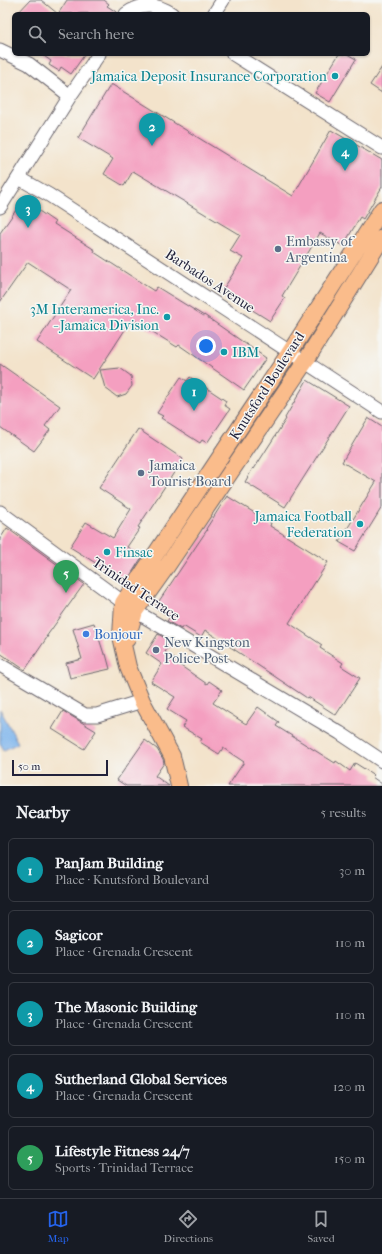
<!DOCTYPE html>
<meta charset="utf-8">
<style>
body{margin:0;font-family:"IM FELL French Canon",serif;background:#20242c;color:#f1f3f6}
.scale{position:absolute;left:12px;bottom:10px;width:96px;box-sizing:border-box;padding-left:4px;border:2px solid #22223b;border-top:0;font-size:11px;line-height:14px;white-space:nowrap;color:#22223b;-webkit-text-stroke:3px #f6f6f2;paint-order:stroke}
.you{position:absolute;left:206px;top:346px;width:14px;height:14px;margin:-10px;border:3px solid #fff;border-radius:50%;background:#1a73e8;box-shadow:0 0 0 6px #1a73e833}
.badge{display:grid;place-items:center;width:26px;height:26px;border-radius:50%;background:#2563eb;color:#fff;font-size:13px;font-weight:700}
.pin{position:absolute;translate:-50% -33px;filter:drop-shadow(0 1px 2px #0008)}
.pin::after{content:'';position:absolute;top:21px;width:14px;height:12px;background:inherit;clip-path:polygon(0 0,100% 0,50% 100%)}
.list{margin:0;padding:0;list-style:none}
h2{display:flex;justify-content:space-between;align-items:center;height:52px;margin:0;padding:0 16px;font-size:17px}
h2 small{font-size:13px;font-weight:400;color:#9ea1a6}
.list li{display:grid;grid-template-columns:26px 1fr auto;gap:12px;align-items:center;box-sizing:border-box;height:64px;margin:0 8px 8px;padding:0 8px;border:1px solid #363941;border-radius:6px}
.list b{display:block;font-size:15px;white-space:nowrap}
.list p{margin:0;font-size:13px;white-space:nowrap;color:#9ea1a6}
.list em{font-size:13px;font-style:normal;color:#9ea1a6}
.icon{flex:none;width:22px;height:22px;fill:none;stroke:currentColor;stroke-width:2;stroke-linecap:round;stroke-linejoin:round}
.map{position:relative;flex:none;width:382px;height:786px;overflow:hidden}
.search{position:absolute;background:#171b24;box-shadow:0 1px 3px #0004;left:12px;right:12px;top:12px;height:44px;display:flex;align-items:center;gap:10px;box-sizing:border-box;padding:0 14px;border-radius:6px;color:#9ea1a6;font-size:15px}
.sheet{height:412px;background:#171b24}
nav{display:flex;justify-content:space-around;align-items:center;box-sizing:border-box;height:56px;border-top:1px solid #363941;background:#171b24;font-size:11px;color:#9ea1a6}
nav a{display:grid;justify-items:center;gap:2px}
nav .on{color:#2563eb}
.map>svg:first-child{display:block}
.water{fill:#7db4ec;stroke:#506b94}
.building{fill:#f49fc0}
.lines{fill:none;stroke-linecap:round;stroke-linejoin:round}
.minor-casing{stroke:#6b666d;stroke-width:15}
.major-casing{stroke:#6b666d;stroke-width:18}
.minor{stroke:#fff;stroke-width:13}
.major{stroke:#fabc8b;stroke-width:16}
.culture-dot{fill:#0f9aa8;stroke:#f6f6f2;stroke-width:1.5}
.service-dot{fill:#5c6f8a;stroke:#f6f6f2;stroke-width:1.5}
.shop-dot{fill:#3f7fe0;stroke:#f6f6f2;stroke-width:1.5}
.labels{text-anchor:middle;dominant-baseline:central;stroke-width:3;stroke-linejoin:round;paint-order:stroke}
.culture-label{font-size:14px;fill:#0d838f;stroke:#f6f6f2;text-anchor:end}
.service-label{font-size:14px;fill:#4e5e75;stroke:#f6f6f2;text-anchor:start}
.street-label{font-size:14px;fill:#22223b;stroke:#f6f6f2}
.shop-label{font-size:14px;fill:#366cbe;stroke:#f6f6f2;text-anchor:start}
</style>
<div class="map">
<svg width="382" height="786" viewBox="0 0 382 786">
<rect width="100%" height="100%" fill="#f6f6f2"/>
<filter id="ink" filterUnits="userSpaceOnUse"><feTurbulence type="fractalNoise" baseFrequency=".025" numOctaves="2"/><feDisplacementMap in="SourceGraphic" scale="8" xChannelSelector="R" yChannelSelector="G"/><feConvolveMatrix kernelMatrix="1 2 1 2 8 2 1 2 1" color-interpolation-filters="sRGB"/></filter>
<filter id="wash" filterUnits="userSpaceOnUse"><feTurbulence type="fractalNoise" baseFrequency=".012" numOctaves="4" result="noise"/><feDisplacementMap in="SourceGraphic" scale="16" xChannelSelector="R" yChannelSelector="G"/><feGaussianBlur stdDeviation="0.9" result="paint"/><feColorMatrix in="noise" values="0 0 0 0 0 0 0 0 0 0 0 0 0 0 0 0 0 1.4 0 .05"/><feComposite in="paint" operator="in"/></filter>
<g filter="url(#wash)">
<rect width="100%" height="100%" fill="#f3e3cb"/>
<path class="water" d="M0,709L18,743L4,750L0,743Z"/>
<g id="blocks">
<path class="building" d="M30,0H41L58,14L67,0H104L109,4L107,6L118,13L17,14Z
M41,54H85L71,74L61,67L59,71L49,65L51,61Z
M339,54H347L356,59L330,102L315,93Z
M382,67V93L370,85Z
M111,84L293,196L331,130L382,160V187L363,219L360,217L343,246L320,233L282,296L285,298L270,321L222,291L243,258L230,251L240,235L133,171L124,186L104,174L113,159L78,138Z
M23,200L55,222L54,224L95,250L94,252L154,291L157,287L204,316V315L266,358L244,390L179,345L177,347L132,319L93,379L37,342L71,290L28,262L0,302V233Z
M0,364L60,406L45,426L50,430L34,451L0,427Z
M120,368L131,376L132,386L126,394L117,397L105,388L100,370Z
M181,377L187,381L190,377L226,401L224,405L230,409L207,443L202,440L200,443L161,418L163,416L157,413Z
M307,380L349,406L285,507L245,482L253,468L254,469L286,419L285,418Z
M368,418L382,427V507L355,551L339,542L376,482L342,462Z
M138,429L183,459L138,527L140,528L127,547L142,557L126,582L70,547L86,522L113,538L131,509L99,488Z
M227,496L271,523L270,526L328,562L289,623L322,645L320,648L343,663L341,666L360,678L336,715L308,697L307,698L205,630L201,637L183,626L181,629L167,621L170,617L155,607L207,530L206,529Z
M7,528L84,584L46,637L48,636L25,670L0,653V539Z
M94,623L104,654H106L110,669L70,678L66,663L82,659L73,629Z
M158,634L172,642L165,652L179,662L178,664L207,684L209,681L222,690L213,703L246,724L258,707L279,722L276,726L335,763L336,761L350,771L355,763L374,775L372,777L382,784V786H228L244,762L223,748L219,754L200,742L202,739L182,727L186,721L167,709L175,697L151,682L162,664L146,653Z
M63,711L96,731L84,749L52,729Z
M145,740L157,749L163,759L164,763L155,776L169,786H126L117,780Z"/>
</g>
</g>
<g filter="url(#ink)">
<use href="#blocks" fill-opacity="0" stroke="#6b666d" stroke-width="1"/>
<g class="lines">
<g class="minor-casing">
<path id="minor" d="M126,14C141,3 156,3 172,14
M214,14L223,0
M0,50L29,64L70,96
M233,54L382,148
M19,178L49,195L382,412
M0,207L70,96L99,54
M0,512L135,611L340,733L382,761
M0,665L85,715H97L142,701"/>
</g>
<g class="major-casing">
<path id="major" d="M127,639L135,611L167,566L305,362L382,238
M179,786L172,756L142,701L128,667L121,636L123,603L290,352L382,209"/>
</g>
<use href="#minor" class="minor"/>
<use href="#major" class="major"/>
</g>
</g>
<g class="culture-dot">
<circle cx="335" cy="76" r="4"/>
<circle cx="167" cy="317" r="4"/>
<circle cx="224" cy="352" r="4"/>
<circle cx="360" cy="524" r="4"/>
<circle cx="107" cy="552" r="4"/>
</g>
<g class="service-dot">
<circle cx="278" cy="249" r="4"/>
<circle cx="141" cy="473" r="4"/>
<circle cx="156" cy="650" r="4"/>
</g>
<circle class="shop-dot" cx="86" cy="634" r="4"/>
<g class="labels">
<g class="culture-label">
<text x="327" y="76">Jamaica Deposit Insurance Corporation</text>
<text x="159" y="309">3M Interamerica, Inc.<tspan x="159" dy="16">- Jamaica Division</tspan></text>
<text x="232" y="352" text-anchor="start">IBM</text>
<text x="352" y="516">Jamaica Football<tspan x="352" dy="16">Federation</tspan></text>
<text x="115" y="552" text-anchor="start">Finsac</text>
</g>
<g class="service-label">
<text x="286" y="241">Embassy of<tspan x="286" dy="16">Argentina</tspan></text>
<text x="149" y="465">Jamaica<tspan x="149" dy="16">Tourist Board</tspan></text>
<text x="164" y="642">New Kingston<tspan x="164" dy="16">Police Post</tspan></text>
</g>
<g class="street-label">
<text transform="translate(210 281) rotate(33)">Barbados Avenue</text>
<text transform="translate(267 386) rotate(-57)">Knutsford Boulevard</text>
<text transform="translate(136 589) rotate(34)">Trinidad Terrace</text>
</g>
<g class="shop-label">
<text x="94" y="634">Bonjour</text>
</g>
</g>
</svg>
<div class="scale">50 m</div>
<div class="you"></div>
<div class="pin badge" style="left:194px;top:411px;background:#0f9aa8">1</div>
<div class="pin badge" style="left:152px;top:146px;background:#0f9aa8">2</div>
<div class="pin badge" style="left:28px;top:228px;background:#0f9aa8">3</div>
<div class="pin badge" style="left:345px;top:171px;background:#0f9aa8">4</div>
<div class="pin badge" style="left:66px;top:593px;background:#2e9e5b">5</div>
<div class="search"><svg class="icon" aria-label="search" viewBox="0 0 24 24"><circle cx="10" cy="10" r="6"/><path d="M15 15l6 6"/></svg>Search here</div>
</div>
<section class="sheet">
<h2>Nearby<small>5 results</small></h2>
<ul class="list">
<li><span class="badge" style="background:#0f9aa8">1</span><div><b>PanJam Building</b><p>Place · Knutsford Boulevard</p></div><em>30 m</em></li>
<li><span class="badge" style="background:#0f9aa8">2</span><div><b>Sagicor</b><p>Place · Grenada Crescent</p></div><em>110 m</em></li>
<li><span class="badge" style="background:#0f9aa8">3</span><div><b>The Masonic Building</b><p>Place · Grenada Crescent</p></div><em>110 m</em></li>
<li><span class="badge" style="background:#0f9aa8">4</span><div><b>Sutherland Global Services</b><p>Place · Grenada Crescent</p></div><em>120 m</em></li>
<li><span class="badge" style="background:#2e9e5b">5</span><div><b>Lifestyle Fitness 24/7</b><p>Sports · Trinidad Terrace</p></div><em>150 m</em></li>
</ul>
</section>
<nav>
<a class="on"><svg class="icon" aria-label="map" viewBox="0 0 24 24"><path d="M3 6l6-2 6 2 6-2v14l-6 2-6-2-6 2zM9 4v14M15 6v14"/></svg>Map</a>
<a><svg class="icon" aria-label="directions" viewBox="0 0 24 24"><path d="M12 3l9 9-9 9-9-9zM9 14v-3h6M13 9l2 2-2 2"/></svg>Directions</a>
<a><svg class="icon" aria-label="saved" viewBox="0 0 24 24"><path d="M7 4h10v16l-5-4-5 4z"/></svg>Saved</a>
</nav>
